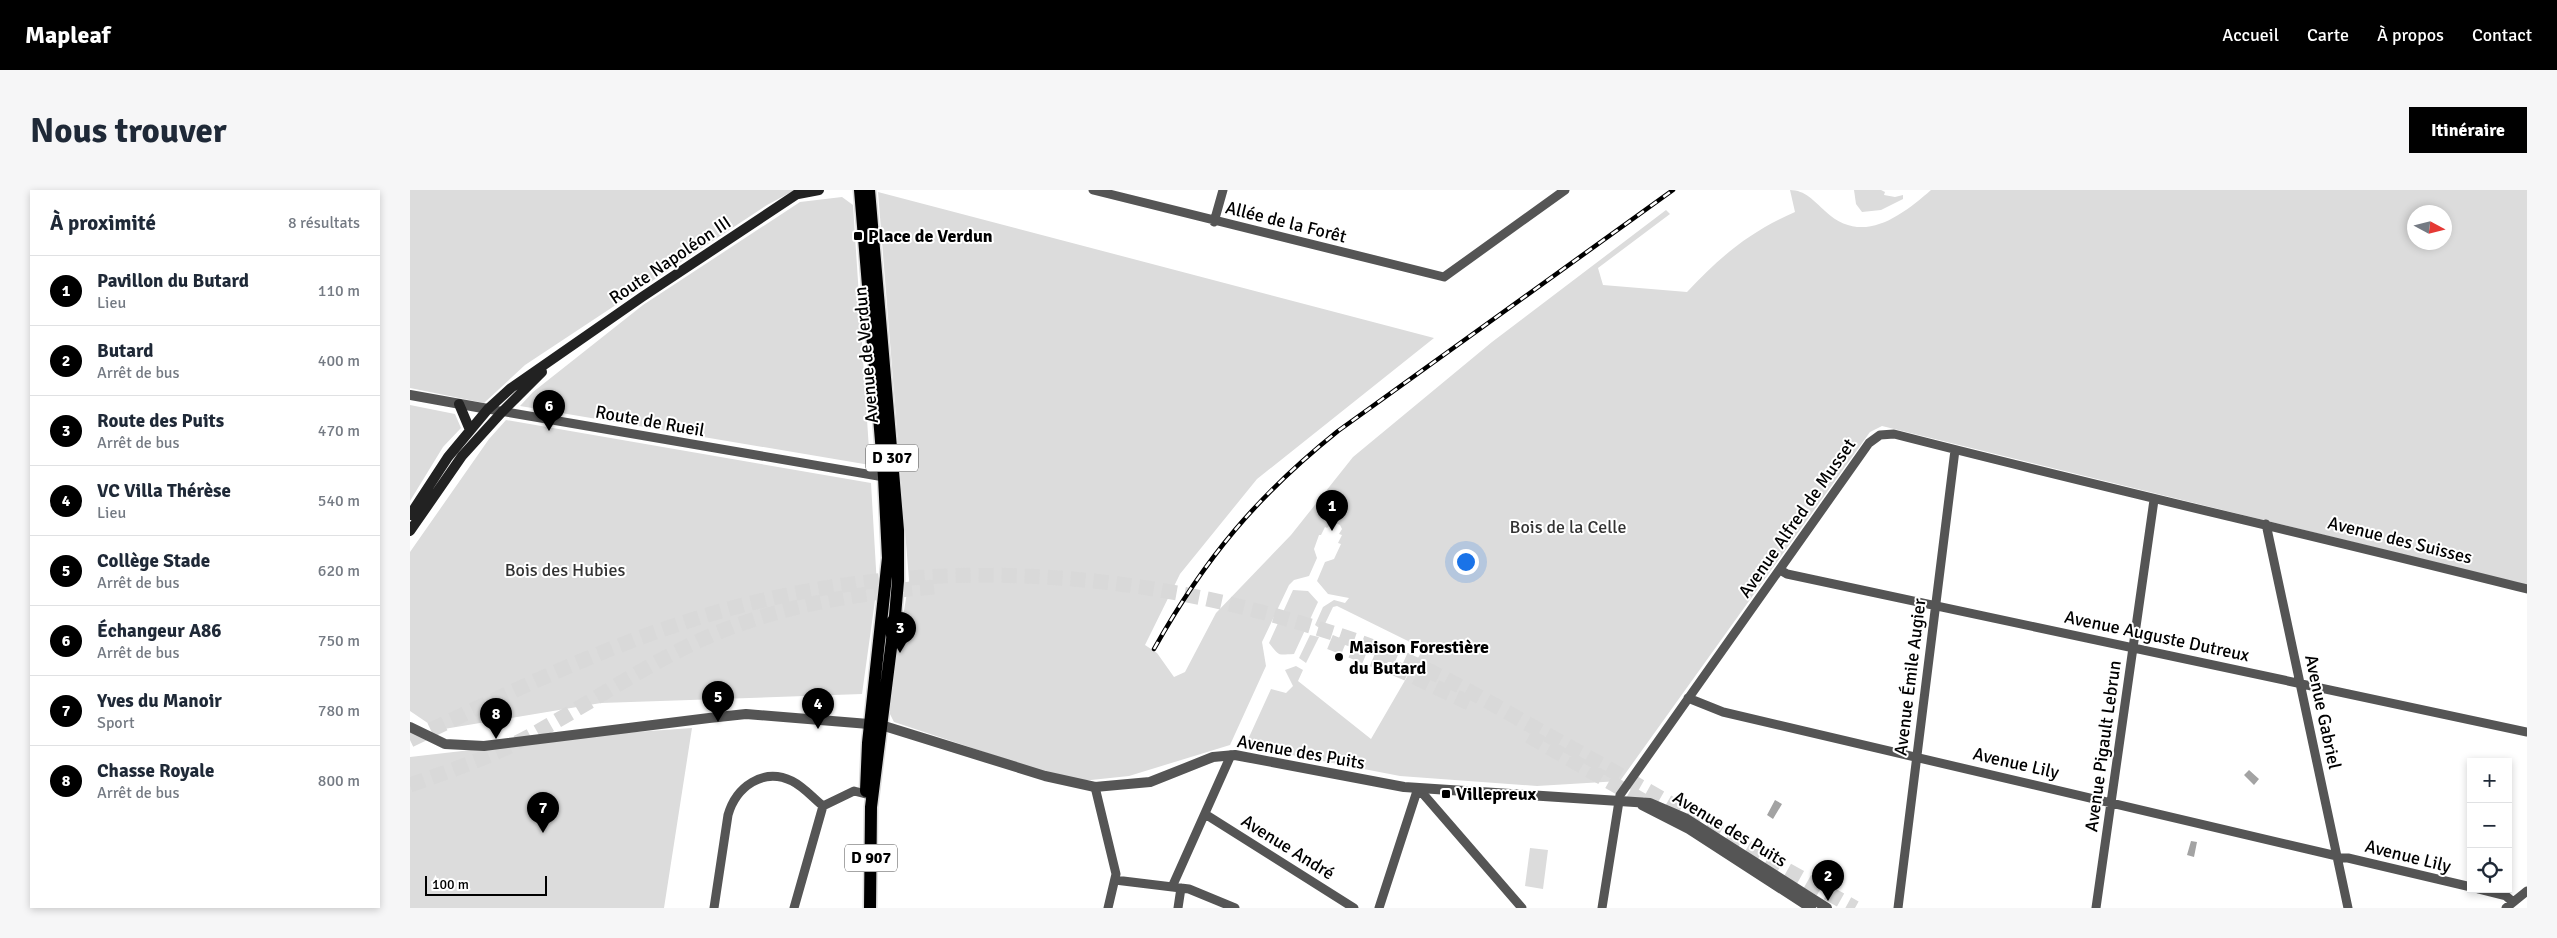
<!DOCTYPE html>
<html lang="fr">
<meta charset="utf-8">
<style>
body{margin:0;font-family:Signika,sans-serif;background:#f6f6f7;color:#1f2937}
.controls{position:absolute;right:15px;bottom:15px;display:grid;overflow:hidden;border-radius:0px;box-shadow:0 2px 8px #0003}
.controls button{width:45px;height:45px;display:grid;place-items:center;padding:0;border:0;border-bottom:1px solid #e0e1e3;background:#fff;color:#1f2937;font:25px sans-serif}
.compass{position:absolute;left:1997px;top:15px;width:45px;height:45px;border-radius:50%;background:#fff;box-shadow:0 2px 8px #0003;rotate:97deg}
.scale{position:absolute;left:15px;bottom:12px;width:122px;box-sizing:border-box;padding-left:5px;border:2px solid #000;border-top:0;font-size:14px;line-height:18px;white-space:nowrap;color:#000;-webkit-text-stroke:4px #fff;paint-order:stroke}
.you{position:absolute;left:1055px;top:371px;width:18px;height:18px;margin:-12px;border:4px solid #fff;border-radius:50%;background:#1a73e8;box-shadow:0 0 0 8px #1a73e833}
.badge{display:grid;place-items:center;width:32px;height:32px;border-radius:50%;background:#000;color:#fff;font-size:16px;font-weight:700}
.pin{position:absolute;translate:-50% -41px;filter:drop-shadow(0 1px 2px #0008)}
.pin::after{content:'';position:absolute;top:26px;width:18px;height:15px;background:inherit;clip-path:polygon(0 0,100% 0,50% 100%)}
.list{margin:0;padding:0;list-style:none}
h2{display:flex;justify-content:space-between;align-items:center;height:65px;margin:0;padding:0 20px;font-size:21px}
h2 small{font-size:16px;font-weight:400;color:#747a83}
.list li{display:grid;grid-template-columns:32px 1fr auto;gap:15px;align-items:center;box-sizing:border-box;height:70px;padding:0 20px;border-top:1px solid #e0e1e3}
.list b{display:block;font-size:19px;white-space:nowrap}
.list p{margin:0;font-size:16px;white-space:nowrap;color:#747a83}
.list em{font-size:16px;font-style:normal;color:#747a83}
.icon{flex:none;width:28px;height:28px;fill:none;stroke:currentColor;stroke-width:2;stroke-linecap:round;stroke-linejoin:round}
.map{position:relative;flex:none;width:2117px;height:718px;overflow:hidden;border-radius:0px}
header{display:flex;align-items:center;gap:30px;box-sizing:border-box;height:70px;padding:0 25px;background:#000;color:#fff}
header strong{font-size:24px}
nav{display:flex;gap:28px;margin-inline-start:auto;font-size:18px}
.intro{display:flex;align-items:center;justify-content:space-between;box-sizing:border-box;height:120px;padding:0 30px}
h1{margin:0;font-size:35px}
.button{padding:12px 22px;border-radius:0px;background:#000;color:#fff;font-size:18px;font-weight:700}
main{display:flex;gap:30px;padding:0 30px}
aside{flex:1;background:#fff;border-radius:0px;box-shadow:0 2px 8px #0003}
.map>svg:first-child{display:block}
.green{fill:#dcdcdc;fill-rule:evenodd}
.water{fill:#a3a3a3}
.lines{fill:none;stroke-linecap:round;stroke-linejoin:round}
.motorway-tunnel{stroke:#d9d9d9;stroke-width:15;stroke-dasharray:15 8;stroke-linecap:butt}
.primary-casing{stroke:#dbdbdb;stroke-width:15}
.minor{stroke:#555;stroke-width:9}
.tertiary{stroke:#555;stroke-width:10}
.secondary{stroke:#222;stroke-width:10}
.primary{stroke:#000;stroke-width:12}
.rail-casing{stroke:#000;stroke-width:4.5}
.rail{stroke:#fff;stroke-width:2.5;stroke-dasharray:8;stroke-linecap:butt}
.poi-dot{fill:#000;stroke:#fff;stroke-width:2}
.labels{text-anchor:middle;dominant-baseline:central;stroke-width:4;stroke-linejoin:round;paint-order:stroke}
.shield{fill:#fff;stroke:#4c4c4c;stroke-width:1}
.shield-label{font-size:16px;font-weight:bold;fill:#000}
.street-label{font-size:18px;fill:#000;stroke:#fff}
.poi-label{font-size:18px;font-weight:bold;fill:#000;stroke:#fff;text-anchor:start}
.park-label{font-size:18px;fill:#333;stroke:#fff}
</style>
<header>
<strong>Mapleaf</strong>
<nav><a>Accueil</a><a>Carte</a><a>À propos</a><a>Contact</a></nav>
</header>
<div class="intro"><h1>Nous trouver</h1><a class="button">Itinéraire</a></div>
<main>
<aside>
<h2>À proximité<small>8 résultats</small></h2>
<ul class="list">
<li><span class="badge">1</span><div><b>Pavillon du Butard</b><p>Lieu</p></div><em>110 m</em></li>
<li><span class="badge">2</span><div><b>Butard</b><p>Arrêt de bus</p></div><em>400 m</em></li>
<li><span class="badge">3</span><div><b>Route des Puits</b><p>Arrêt de bus</p></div><em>470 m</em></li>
<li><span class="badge">4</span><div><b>VC Villa Thérèse</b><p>Lieu</p></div><em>540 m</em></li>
<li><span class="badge">5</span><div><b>Collège Stade</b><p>Arrêt de bus</p></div><em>620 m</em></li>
<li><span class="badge">6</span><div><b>Échangeur A86</b><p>Arrêt de bus</p></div><em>750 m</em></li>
<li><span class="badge">7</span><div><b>Yves du Manoir</b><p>Sport</p></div><em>780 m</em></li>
<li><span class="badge">8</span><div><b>Chasse Royale</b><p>Arrêt de bus</p></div><em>800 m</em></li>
</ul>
</aside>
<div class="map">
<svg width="2117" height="718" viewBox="0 0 2117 718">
<rect width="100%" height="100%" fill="#fff"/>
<path class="green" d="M0,0H385L357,15L115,175L74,213L0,198Z
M1380,0C1395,0 1404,11 1415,21C1452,56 1490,27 1521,0H2117V395L1472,236L1460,242L1210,591L1127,596L990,586L835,556L861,499L876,503L883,496L875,480L886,476L893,480L888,491L961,549L1012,461L1006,455L927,416L923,417L912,440L905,435L913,417L924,410L935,413L939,408L918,404L907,391L915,372L924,369L931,354L928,353L932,345L929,344L932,339L930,335L923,332L917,338L915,337L911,345H909L904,359L907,368L899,386L884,390L879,395L852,452L856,476L820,555L719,586L681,590H665L628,580L484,532L478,520L499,390L468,2L1024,148L847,289L770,384L735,455L747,463L764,487L775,482L806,423L881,345L943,267L1082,152L1256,20L1260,24L1188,78L1193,95L1277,102C1311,66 1339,42 1385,22ZM2004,22H2034V52H2004Z
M1444,0H1471L1475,2L1474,5L1485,7L1493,5V9L1471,20L1452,22L1446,14Z
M432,7L443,15L460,275L110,216L123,202L233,115L390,12Z
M0,215L45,224L51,238L33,257L0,311Z
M96,230L461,293L467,396L452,504L191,513L28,540L0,521V362L79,249Z
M883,400L898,401L908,412L884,464C866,465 870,466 859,453Z
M900,445L909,447L896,473L889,468Z
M282,538L254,718H0V567L198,544Z
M1120,658L1138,660L1133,699L1115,696Z"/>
<path class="water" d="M1839,580L1849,589L1844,595L1834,585Z
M1365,610L1372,614L1363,629L1357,625Z
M1781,651L1787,652L1784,667L1777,665Z"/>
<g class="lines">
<path class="motorway-tunnel" d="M920,452L994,482L1059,513
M1119,546L1242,616
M0,550C96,504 192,457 294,426C481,369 683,374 870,427C915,440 960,454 1002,473C1052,495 1099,524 1147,550C1247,605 1345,663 1445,718
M0,595C46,579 94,562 136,537C189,507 239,473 295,448C367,416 446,403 524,397"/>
<g class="primary-casing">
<path id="primary" d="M450,0L474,287L478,368L458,553L456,601
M459,0L488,340V391L485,426L461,617L460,718"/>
</g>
<path class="minor" d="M683,0L1034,87L1155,0
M804,32L813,0
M78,219L474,287
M1856,334L1938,718
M1370,380L1377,384L2117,542
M1278,508L1313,522L1927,666
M685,597L706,684L698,718
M413,616L444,601L456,604
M795,624L944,718
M1928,668H1938L2061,697
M705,690L779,699L825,718
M762,697L821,565
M2068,699L2096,706L2103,712
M304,718L318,625C326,597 353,577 382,591C394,597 403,608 413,616
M384,718L413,616
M768,718L771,698
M969,718L1008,598L1112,718
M1192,718L1210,605L1459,253L1470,245L1484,244C1694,298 1906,346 2117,399
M1488,718L1545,260
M1686,718L1744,310
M2096,718L2117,701"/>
<path class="tertiary" d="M0,205L78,219
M0,537L35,554L74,556L299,528L336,524L471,535L635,586L685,597L740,592L803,567L825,565L994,597L1240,613L1275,628L1417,718
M1232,615L1279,639L1401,718"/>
<path class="secondary" d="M388,4L409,0
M49,214L60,240
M0,325L38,267L78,219L101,198L232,107L393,0
M0,341L52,266L92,222L132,182"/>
<use href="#primary" class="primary"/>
<g class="rail-casing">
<path id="rail" d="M744,459C795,368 847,306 928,241L1263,0"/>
</g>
<use href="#rail" class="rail"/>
</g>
<g class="poi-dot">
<rect x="443" y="41" width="10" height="10" rx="2.5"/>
<circle cx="929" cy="467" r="5"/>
<rect x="1031" y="599" width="10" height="10" rx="2.5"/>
</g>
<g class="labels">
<g class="shield">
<rect x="456" y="254.5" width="52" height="27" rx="4"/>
<rect x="435" y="654.5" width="52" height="27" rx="4"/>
</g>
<g class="shield-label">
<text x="482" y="268">D 307</text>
<text x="461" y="668">D 907</text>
</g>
<g class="street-label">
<text transform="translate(876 32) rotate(14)">Allée de la Forêt</text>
<text transform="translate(260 70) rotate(-34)">Route Napoléon III</text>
<text transform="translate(456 165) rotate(-95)">Avenue de Verdun</text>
<text transform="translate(240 231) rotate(10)">Route de Rueil</text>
<text transform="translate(1387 328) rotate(-55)">Avenue Alfred de Musset</text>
<text transform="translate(1990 350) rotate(14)">Avenue des Suisses</text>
<text transform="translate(1747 446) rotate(12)">Avenue Auguste Dutreux</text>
<text transform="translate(1500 487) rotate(-83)">Avenue Émile Augier</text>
<text transform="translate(1913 522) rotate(78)">Avenue Gabriel</text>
<text transform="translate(1693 556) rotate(-82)">Avenue Pigault Lebrun</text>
<text transform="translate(891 562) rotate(10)">Avenue des Puits</text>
<text transform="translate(1606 573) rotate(13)">Avenue Lily</text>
<text transform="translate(1320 639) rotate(31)">Avenue des Puits</text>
<text transform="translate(878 657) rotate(32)">Avenue André</text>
<text transform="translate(1998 666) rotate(14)">Avenue Lily</text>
</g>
<g class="poi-label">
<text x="458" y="46">Place de Verdun</text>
<text x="939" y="457">Maison Forestière<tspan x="939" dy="21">du Butard</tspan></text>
<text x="1046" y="604">Villepreux</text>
</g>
<g class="park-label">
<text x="1158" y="337">Bois de la Celle</text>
<text x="155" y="380">Bois des Hubies</text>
</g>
</g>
</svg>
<div class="controls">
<button>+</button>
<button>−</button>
<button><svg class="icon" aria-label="locate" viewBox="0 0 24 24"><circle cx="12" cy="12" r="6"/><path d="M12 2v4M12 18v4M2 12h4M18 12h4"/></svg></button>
</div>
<svg class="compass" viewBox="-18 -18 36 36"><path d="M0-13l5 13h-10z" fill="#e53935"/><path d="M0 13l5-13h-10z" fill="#747a83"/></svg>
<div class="scale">100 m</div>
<div class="you"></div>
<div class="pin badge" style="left:922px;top:341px">1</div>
<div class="pin badge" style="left:1418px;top:711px">2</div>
<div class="pin badge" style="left:490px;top:463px">3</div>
<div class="pin badge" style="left:408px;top:539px">4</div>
<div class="pin badge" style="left:308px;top:532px">5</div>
<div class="pin badge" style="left:139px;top:241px">6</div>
<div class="pin badge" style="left:133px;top:643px">7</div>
<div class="pin badge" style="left:86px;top:549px">8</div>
</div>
</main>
